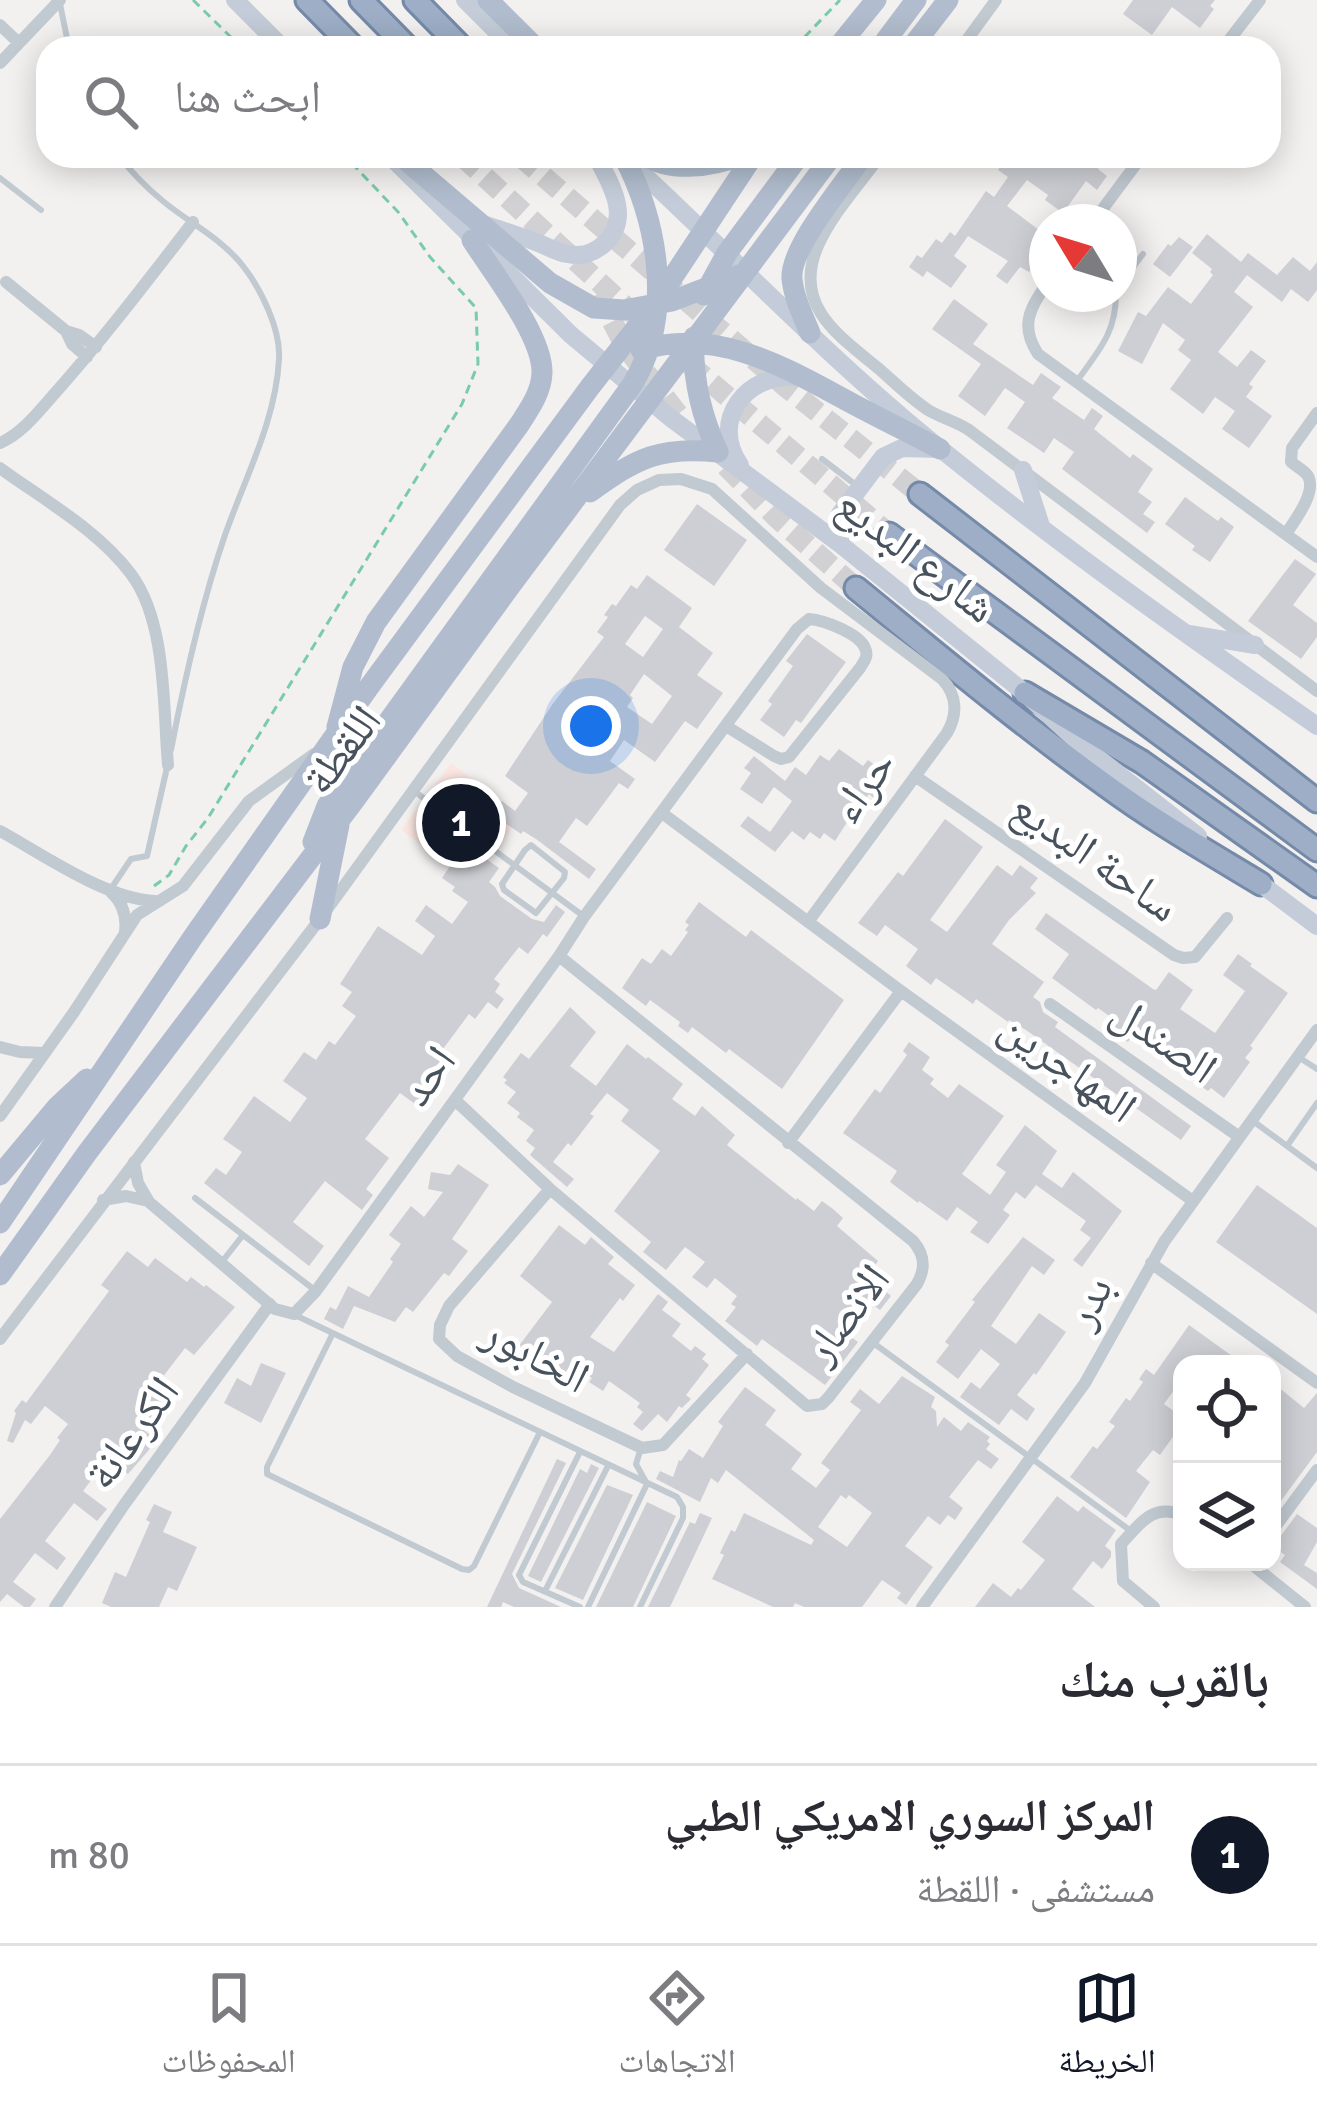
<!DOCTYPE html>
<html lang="ar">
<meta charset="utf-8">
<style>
body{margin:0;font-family:Signika,"Noto Naskh Arabic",sans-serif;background:#f7f7f7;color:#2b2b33;direction:rtl}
.controls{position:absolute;right:36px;bottom:36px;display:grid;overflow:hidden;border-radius:24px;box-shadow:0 6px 30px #0003}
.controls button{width:108px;height:108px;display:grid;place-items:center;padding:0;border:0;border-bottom:3px solid #e1e1e2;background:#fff;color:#2b2b33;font:60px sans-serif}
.compass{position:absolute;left:1029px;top:204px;width:108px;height:108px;border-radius:50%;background:#fff;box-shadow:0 6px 30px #0003;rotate:308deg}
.you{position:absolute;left:591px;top:726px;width:42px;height:42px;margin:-30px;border:9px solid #fff;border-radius:50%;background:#1a73e8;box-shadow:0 0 0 18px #1a73e833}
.badge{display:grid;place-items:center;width:78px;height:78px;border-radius:50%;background:#111827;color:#fff;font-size:39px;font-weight:700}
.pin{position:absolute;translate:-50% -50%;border:6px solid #fff;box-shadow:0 3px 12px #0006}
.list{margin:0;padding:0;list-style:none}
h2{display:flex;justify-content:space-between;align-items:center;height:156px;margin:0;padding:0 48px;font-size:51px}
h2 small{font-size:39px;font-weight:400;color:#7c7c81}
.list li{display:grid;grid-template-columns:78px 1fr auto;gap:36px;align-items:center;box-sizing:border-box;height:180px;padding:0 48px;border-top:3px solid #e1e1e2}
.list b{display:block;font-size:45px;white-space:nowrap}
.list p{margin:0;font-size:39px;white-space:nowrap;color:#7c7c81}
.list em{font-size:39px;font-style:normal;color:#7c7c81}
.icon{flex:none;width:66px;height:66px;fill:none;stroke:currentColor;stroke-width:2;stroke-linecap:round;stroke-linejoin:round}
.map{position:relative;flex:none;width:1317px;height:1607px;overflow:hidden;direction:ltr}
.search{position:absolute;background:#fff;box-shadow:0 6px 30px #0003;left:36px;right:36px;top:36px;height:132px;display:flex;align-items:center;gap:30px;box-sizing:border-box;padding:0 42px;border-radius:36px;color:#7c7c81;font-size:45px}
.sheet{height:336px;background:#fff}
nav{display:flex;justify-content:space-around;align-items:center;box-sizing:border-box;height:168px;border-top:3px solid #e1e1e2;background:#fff;font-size:33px;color:#7c7c81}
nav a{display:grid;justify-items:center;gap:6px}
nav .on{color:#111827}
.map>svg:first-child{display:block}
.medical{fill:#fbe6e2}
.building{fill:#cdcfd4;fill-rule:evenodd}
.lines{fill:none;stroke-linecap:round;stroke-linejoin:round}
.trunk-tunnel{stroke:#d1d0d3;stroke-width:21;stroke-dasharray:21 10;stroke-linecap:butt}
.trunk-casing{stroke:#758aa9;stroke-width:27}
.path{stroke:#79cca9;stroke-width:3;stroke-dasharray:9 6;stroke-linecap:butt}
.service{stroke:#c1c9d1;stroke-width:6}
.minor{stroke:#c1c9d1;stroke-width:12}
.secondary{stroke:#c3ccd8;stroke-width:18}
.primary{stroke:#b1bdce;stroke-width:21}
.trunk{stroke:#9daec6;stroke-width:21}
.labels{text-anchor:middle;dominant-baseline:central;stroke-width:10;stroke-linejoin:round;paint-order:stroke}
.street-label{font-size:45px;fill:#48525d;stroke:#fff}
</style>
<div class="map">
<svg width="1317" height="1607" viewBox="0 0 1317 1607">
<rect width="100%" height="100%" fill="#f3f0f0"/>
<path class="medical" d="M451,763L521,816L471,882L401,830Z"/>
<path class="building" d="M1133,0H1215L1210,6L1214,9L1200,28L1172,7L1152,35L1123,14Z
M1008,156H1107L1098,169L1107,176L1097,190L1086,181L1063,213L1045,200L1048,195L1027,180L1007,206L1047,236V241L1035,258L1038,260L1029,272L1020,267L1007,284L996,276L1008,261L968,236L954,256L967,266L951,288L927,271L923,277L909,267L917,255L922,258L936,239L942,243L950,232L955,236L986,191L994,197L1008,177L998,170Z
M1207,234L1241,262L1248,253L1277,275L1293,257L1310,271L1317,262V290L1308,302L1291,289L1282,302L1247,275L1234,292L1253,307L1218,352L1237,367L1251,350L1266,361L1249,384L1253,387L1246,397L1272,416L1249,448L1222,429L1235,411L1215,397L1203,414L1170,389L1191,360L1178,350L1185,340L1163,323L1142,364L1118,351L1138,312L1146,316L1168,287L1191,304L1213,275L1210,272L1212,269L1192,253Z
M1179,237L1193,247L1170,277L1153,264L1168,244L1171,246Z
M954,299L988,324L973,344L1033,385L1041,373L1061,387L1052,398L1084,420L1092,408L1103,416L1094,429L1130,458L1133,454L1153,469L1138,492L1152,502L1143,514L1155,522L1147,533L1062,469L1074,452L1054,438L1044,453L1007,428L1025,402L1005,388L985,416L958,396L981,364L932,329Z
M1185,497L1218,521L1221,517L1234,527L1210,562L1192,550L1195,546L1165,524Z
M697,504L747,540L714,586L664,550Z
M1295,559L1316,574L1293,605L1317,623V637L1301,659L1248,621Z
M647,575L692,608L679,627L713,653L697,675L723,693L697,729L685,721L655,762L624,740L610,761L635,779L628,789L619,783L587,826L576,818L559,842L596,869L589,879L536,839L523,831L521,834L492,814L502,801L515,811L528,793L505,776L552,705L604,637L597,632L608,617L604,615L612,604L616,606L631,585L637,589ZM645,616L663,629L643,657L625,644ZM644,674L672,696L652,724L627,707L633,698L630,695Z
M807,634L846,662L801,723L796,720L784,737L760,720L772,704L768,701L793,666L786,661Z
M839,749L863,766L868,760L883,771L877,783L885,789L877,801L869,794L862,803L860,802L835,841L824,833L820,839L810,832L804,840L792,831L775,852L740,826L748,816L770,832L792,801L774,787L762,804L740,789L751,773L744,768L754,756L785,781L795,767L806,775L820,755L829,761Z
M945,819L983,847L930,920L947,932L997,865L1012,876L1020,865L1038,878L1030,888L1036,893L1009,920L992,944L1044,982L1033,997L1040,1002L1043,1012L1058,1022L1055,1027L1191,1126L1181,1140L1026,1030L1009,1020L1008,1022L976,999L973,1004L936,978L931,985L906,966L918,949L885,925L877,936L858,923L898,872L903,876Z
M465,844L499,868L489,882L495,887L500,896L532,919L544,922L556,905L565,912L547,937L543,934L528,954L519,947L494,979L500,984L495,992L504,999L497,1009L488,1002L475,1019L469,1014L443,1049L449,1054L427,1083L437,1090L422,1109L400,1093L365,1139L389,1158L366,1189L373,1195L362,1210L325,1181L293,1222L324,1246L309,1266L204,1183L216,1168L226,1175L242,1152L223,1139L254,1096L290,1122L307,1098L283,1081L304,1052L316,1060L329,1041L335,1045L356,1016L342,1006L352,992L340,984L378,926L422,955L435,936L415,921L426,905L452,924L468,902L452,891L455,887L442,878Z
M699,902L746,937L751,930L844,1000L782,1089L729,1049L726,1053L692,1027L688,1033L678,1026L680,1022L650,1000L646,1006L622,988L642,958L651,964L662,949L671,956L688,932L685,930L689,925L685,922Z
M1046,913L1153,989L1156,990L1169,972L1193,990L1180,1009L1215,1033L1245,991L1223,975L1238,954L1252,964L1250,966L1288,993L1250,1046L1253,1048L1245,1058L1250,1062L1224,1098L1211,1088L1208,1091L1160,1057L1162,1053L1134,1033L1128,1042L1112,1030L1118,1022L1098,1008L1096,1010L1052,978L1069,954L1035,929Z
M570,1007L596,1032L570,1066L596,1086L627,1044L646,1059L648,1057L683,1084L672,1099L695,1116L702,1106L711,1114L735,1135L727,1145L796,1200L797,1198L814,1211L822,1201L833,1209L843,1218L837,1226L878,1261L875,1265L882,1271L875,1281L891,1296L880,1310L868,1301L861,1308L858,1306L840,1329L858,1342L825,1385L762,1339L757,1346L725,1321L736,1307L731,1304L737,1296L715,1278L707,1288L692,1277L705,1262L685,1247L666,1270L643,1252L651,1242L614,1211L660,1151L621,1121L629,1110L607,1093L590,1114L594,1116L571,1146L568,1143L553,1162L574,1179L567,1187L530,1155L535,1148L526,1141L534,1130L517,1117L520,1113L507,1103L516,1092L504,1083L507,1080L503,1077L521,1053L529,1059Z
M909,1042L930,1057L922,1070L934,1079L930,1084L948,1098L959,1084L1004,1116L962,1174L990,1195L1006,1172L996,1165L1025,1125L1057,1151L1042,1174L1062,1188L1073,1172L1122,1211L1082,1267L1073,1260L1091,1238L1080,1230L1086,1221L1036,1185L1025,1199L1016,1192L1003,1210L1010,1215L988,1244L970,1232L978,1222L957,1207L947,1221L919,1201L918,1203L890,1182L897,1171L843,1133L875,1089L880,1093L907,1055L903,1051Z
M458,1164L489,1185L452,1239L468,1251L449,1276L444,1273L413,1312L406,1307L395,1322L354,1306L343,1329L324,1319L330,1307L336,1310L348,1286L369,1297L393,1262L390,1259L401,1244L389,1235L411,1206L424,1217L443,1192L428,1189L431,1172L450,1175Z
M1257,1185L1317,1228V1314L1216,1242Z
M559,1225L585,1245L591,1237L614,1257L608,1264L635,1285L623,1301L620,1298L590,1337L614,1352L658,1294L668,1302L662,1310L681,1324L672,1336L691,1351L695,1346L706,1354L702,1359L709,1365L686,1395L691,1399L682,1408L679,1406L667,1422L658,1414L642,1431L633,1424L643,1412L637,1407L640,1403L609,1381L603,1391L589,1382L592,1378L571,1365L560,1379L550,1371L547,1375L515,1351L552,1302L520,1276Z
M1023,1237L1055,1260L1044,1275L1032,1266L991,1326L1016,1344L1039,1313L1066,1332L1036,1375L1034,1373L1017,1395L1035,1409L1027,1421L1011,1409L999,1425L960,1397L971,1382L980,1389L1000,1364L981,1349L958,1379L936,1362L949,1345L945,1342L975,1302L972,1300Z
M127,1251L148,1267L155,1258L187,1282L191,1277L204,1287L206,1285L235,1307L194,1355L185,1348L155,1387L169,1398L144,1430L156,1440L148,1451L128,1474L108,1458L83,1491L107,1509L97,1521L74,1503L45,1541L66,1558L57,1570L35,1553L13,1582L36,1599L30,1607H24L7,1594L0,1602V1519L50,1455L60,1440L57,1438L68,1424L45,1406L31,1424L25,1420L13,1443L7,1441L16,1413L14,1411L22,1400L26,1403L109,1291L101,1285Z
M1189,1325L1232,1356L1226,1364H1182V1390L1177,1386L1164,1404L1182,1417V1424L1160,1455L1153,1450L1136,1471L1150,1482L1126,1518L1070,1477L1093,1446L1097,1449L1115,1426L1109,1422L1126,1398L1130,1401L1143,1382L1139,1379L1146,1369L1154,1375Z
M261,1363L286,1373L261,1423L224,1403L237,1378L251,1386Z
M902,1376L935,1397L931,1407L936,1411L937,1427L944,1417L961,1431L968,1422L990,1437L987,1441L990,1444L986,1449L999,1459L991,1469L978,1460L949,1497L963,1508L955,1520L948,1515L940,1525L928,1516L905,1546L933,1567L906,1605L897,1598L901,1593L882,1580L862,1607H804L795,1603L793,1607H773L712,1579L724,1555L720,1553L731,1530L735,1532L744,1513L811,1545L814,1540L726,1470L718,1483L711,1478L700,1502L656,1479L660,1471L673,1477L679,1460L681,1461L689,1449L703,1458L723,1426L718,1422L745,1387L776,1410L765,1425L802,1454L791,1469L816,1488L830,1470L821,1463L861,1410L850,1402L860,1389L879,1404ZM841,1495L846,1499L849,1495L872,1513L847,1547L818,1527Z
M1272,1382L1304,1408L1317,1393V1452L1272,1513Z
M557,1459L566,1463L512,1574L519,1588L561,1607H514L503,1602L501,1607H487Z
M591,1464L599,1468L541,1582L528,1576L580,1469L587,1473Z
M607,1485L633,1495L583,1600L555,1588Z
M1057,1496L1078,1512L1083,1506L1116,1530L1105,1546L1111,1551V1557L1102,1569L1093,1561L1072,1589L1095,1607H975L993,1583L1011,1597L1018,1588L1021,1590L1045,1560L1022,1542Z
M647,1502L676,1516L633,1607H596Z
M154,1504L172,1512L163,1532L197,1547L177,1591L168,1587L159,1607H111L102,1603L115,1572L126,1577L150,1522L146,1520Z
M700,1513L712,1518L670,1607H648L690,1522L695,1524Z
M1297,1514L1317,1528V1542L1304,1565L1317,1573V1589L1280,1562L1285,1555L1272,1546V1541L1280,1537Z"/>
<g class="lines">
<path class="trunk-tunnel" d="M462,156L638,318
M520,156L786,387L920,494
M598,294L625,346L684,422
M688,363L889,534
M726,466L777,518L856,588"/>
<g class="trunk-casing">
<path id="trunk" d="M307,0L354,48
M361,0L408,48
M415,0L462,48
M920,494L1317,801
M889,534L1317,850
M856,588C938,655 1019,723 1104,784C1154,821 1208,852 1261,884
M1025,693L1142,762L1317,886"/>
</g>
<path class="path" d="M193,0L242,48
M794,48L840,0
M154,886L169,875L186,846L208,818L462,404L478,364L476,308L430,257L399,213L345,156"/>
<path class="service" d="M60,4L69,48
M119,156C132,173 148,189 164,202C191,224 221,238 243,266C261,289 281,330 279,359C276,420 245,478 225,535C201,605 185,677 171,750
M1167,156L1185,165L1194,163L1202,156
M0,178L41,210
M1119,286L1143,254
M1077,381C1099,350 1116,333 1116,294
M822,459L856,485
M414,791L582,915
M531,845L565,872L564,878L536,913L504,890L502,884L525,850Z
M110,890L131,859L147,856L168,763
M1300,1058L1317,1069
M1253,1121L1317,1168
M1287,1146L1317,1103
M195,1198L316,1291
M221,1263L243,1235
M297,1316L677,1497L683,1507V1518L640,1607
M332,1335L267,1467V1474L462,1569L469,1570L474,1566L540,1432
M872,1342L1131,1531
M580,1452L519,1575L523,1582L580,1607
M545,1591L608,1466
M588,1607L647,1484L636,1464L641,1448"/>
<path class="minor" d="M0,25L19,43
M961,48L996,0
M1223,48L1260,0
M0,63L60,0
M880,156C859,185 831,215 817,248C793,306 839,336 878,368C894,382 910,398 928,410C941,418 956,421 969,430L1317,691
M1093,222L1142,156
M6,282L66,331L79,335L96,347
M1047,284C1029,308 1020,327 1038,354L1317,557
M66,331L72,344L87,357
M0,443C23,433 39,411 56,392C104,338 148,280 193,222
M0,468C44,500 98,530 131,574C167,622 163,708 168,765
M1286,534C1295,520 1317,492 1308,476C1304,470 1297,467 1291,462L1292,448L1317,413
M915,776L1174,955L1183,958L1195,957L1227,918
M662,813L901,991L1193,1201
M0,831C44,855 106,899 155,901
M111,892C123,903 127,916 125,932
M1050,1004L1238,1136
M0,1047L20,1052L44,1053
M455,1100L550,1189L807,1406L822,1404L828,1398L917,1284C926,1268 925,1255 913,1241L559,956
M0,1116L74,1012L137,915L183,886L249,801L314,754
M788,1143L901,991
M134,1162L138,1183L149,1202L275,1309L294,1314L316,1291L559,956L584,917L797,629L809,619C823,620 859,633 865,648C869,657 864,661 860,668L789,757L781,759L774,756L726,726
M550,1189L449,1306L440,1325L439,1339L457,1356L513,1387L642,1448L663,1445L747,1354
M103,1200L126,1196L148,1201
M1151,1263L1317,1383
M0,1339L320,919L620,505L637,490L659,480L681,479L712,489L821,588L942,679C957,695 958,714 947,733L808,922
M1272,1531L1317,1470
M1249,1562L1305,1607
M55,1607L124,1505L270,1304
M922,1607L1085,1383L1164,1242L1317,1030
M1154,1607L1123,1581L1121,1544C1140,1524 1152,1503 1182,1515"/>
<path class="secondary" d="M235,0L283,48
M465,0L513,48
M390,156L571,335L672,419L840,544L1025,693L1085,748L1198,836
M627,159C732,256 831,361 942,450C1063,548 1190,637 1317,726
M486,225C504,231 523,237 541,244C550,248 559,253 568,254C581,257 594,253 604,244C633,218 610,183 596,156
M740,465C709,420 747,373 796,377
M1023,470L1041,526
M840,544V514L883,457L902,448L940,449
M1189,634L1255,645
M1253,878L1317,926"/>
<path class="primary" d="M488,0L536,48
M837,48L876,0
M880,48L916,0
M911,48L948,0
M401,156L550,283L594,308L624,310L672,301L742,274
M646,156C673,173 712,166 740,156
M704,295L727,253L799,156
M810,333C803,316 794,298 792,279C789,248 845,183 863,156
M694,337C692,378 701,415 718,452
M641,350C720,326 789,370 855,405C883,420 912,434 940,449
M590,492C637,458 660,446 718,452
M337,727L353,667L376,622L519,425C530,408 541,393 542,373C543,336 493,273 472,240
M313,842L327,806L632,385C674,317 659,225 624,157
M320,919L339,825
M0,1175L57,1107L87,1079
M0,1223L193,937L369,687L590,387L655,304L753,156
M0,1275L87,1153L354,801L511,585L832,156"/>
<use href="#trunk" class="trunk"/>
</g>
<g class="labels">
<g class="street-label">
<text transform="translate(916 556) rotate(38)">شارع البديع</text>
<text transform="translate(342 750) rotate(-53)">اللقطة</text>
<text transform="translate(863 786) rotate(-54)">حراء</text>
<text transform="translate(1095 857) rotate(35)">ساحة البديع</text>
<text transform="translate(1164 1040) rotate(35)">الصندل</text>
<text transform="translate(1068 1067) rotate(36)">المهاجرين</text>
<text transform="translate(428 1076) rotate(-54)">احد</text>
<text transform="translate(1089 1302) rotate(-62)">بدر</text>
<text transform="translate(847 1314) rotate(-53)">الانصار</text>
<text transform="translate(536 1355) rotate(28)">الخابور</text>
<text transform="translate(132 1433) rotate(-54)">الكرعانة</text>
</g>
</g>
</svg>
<div class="controls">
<button><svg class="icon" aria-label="locate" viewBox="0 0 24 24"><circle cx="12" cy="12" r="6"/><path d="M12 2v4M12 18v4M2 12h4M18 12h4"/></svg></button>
<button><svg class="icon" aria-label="layers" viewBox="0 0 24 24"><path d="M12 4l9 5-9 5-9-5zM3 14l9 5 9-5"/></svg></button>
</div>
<svg class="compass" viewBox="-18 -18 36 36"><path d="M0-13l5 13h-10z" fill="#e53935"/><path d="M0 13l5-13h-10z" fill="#7c7c81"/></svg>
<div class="you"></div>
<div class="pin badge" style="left:461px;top:823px">1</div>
<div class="search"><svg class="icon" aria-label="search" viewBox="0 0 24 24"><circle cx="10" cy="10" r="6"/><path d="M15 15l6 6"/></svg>ابحث هنا</div>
</div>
<section class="sheet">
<h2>بالقرب منك<small></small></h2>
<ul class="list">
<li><span class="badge">1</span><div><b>المركز السوري الامريكي الطبي</b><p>مستشفى · اللقطة</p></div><em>80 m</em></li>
</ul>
</section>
<nav>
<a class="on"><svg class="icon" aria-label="map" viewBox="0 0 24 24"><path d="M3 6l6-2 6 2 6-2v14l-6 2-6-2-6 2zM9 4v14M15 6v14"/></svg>الخريطة</a>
<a><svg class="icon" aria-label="directions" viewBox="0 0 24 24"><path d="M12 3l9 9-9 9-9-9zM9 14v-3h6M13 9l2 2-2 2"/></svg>الاتجاهات</a>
<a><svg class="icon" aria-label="saved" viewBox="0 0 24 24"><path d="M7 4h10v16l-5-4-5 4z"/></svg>المحفوظات</a>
</nav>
